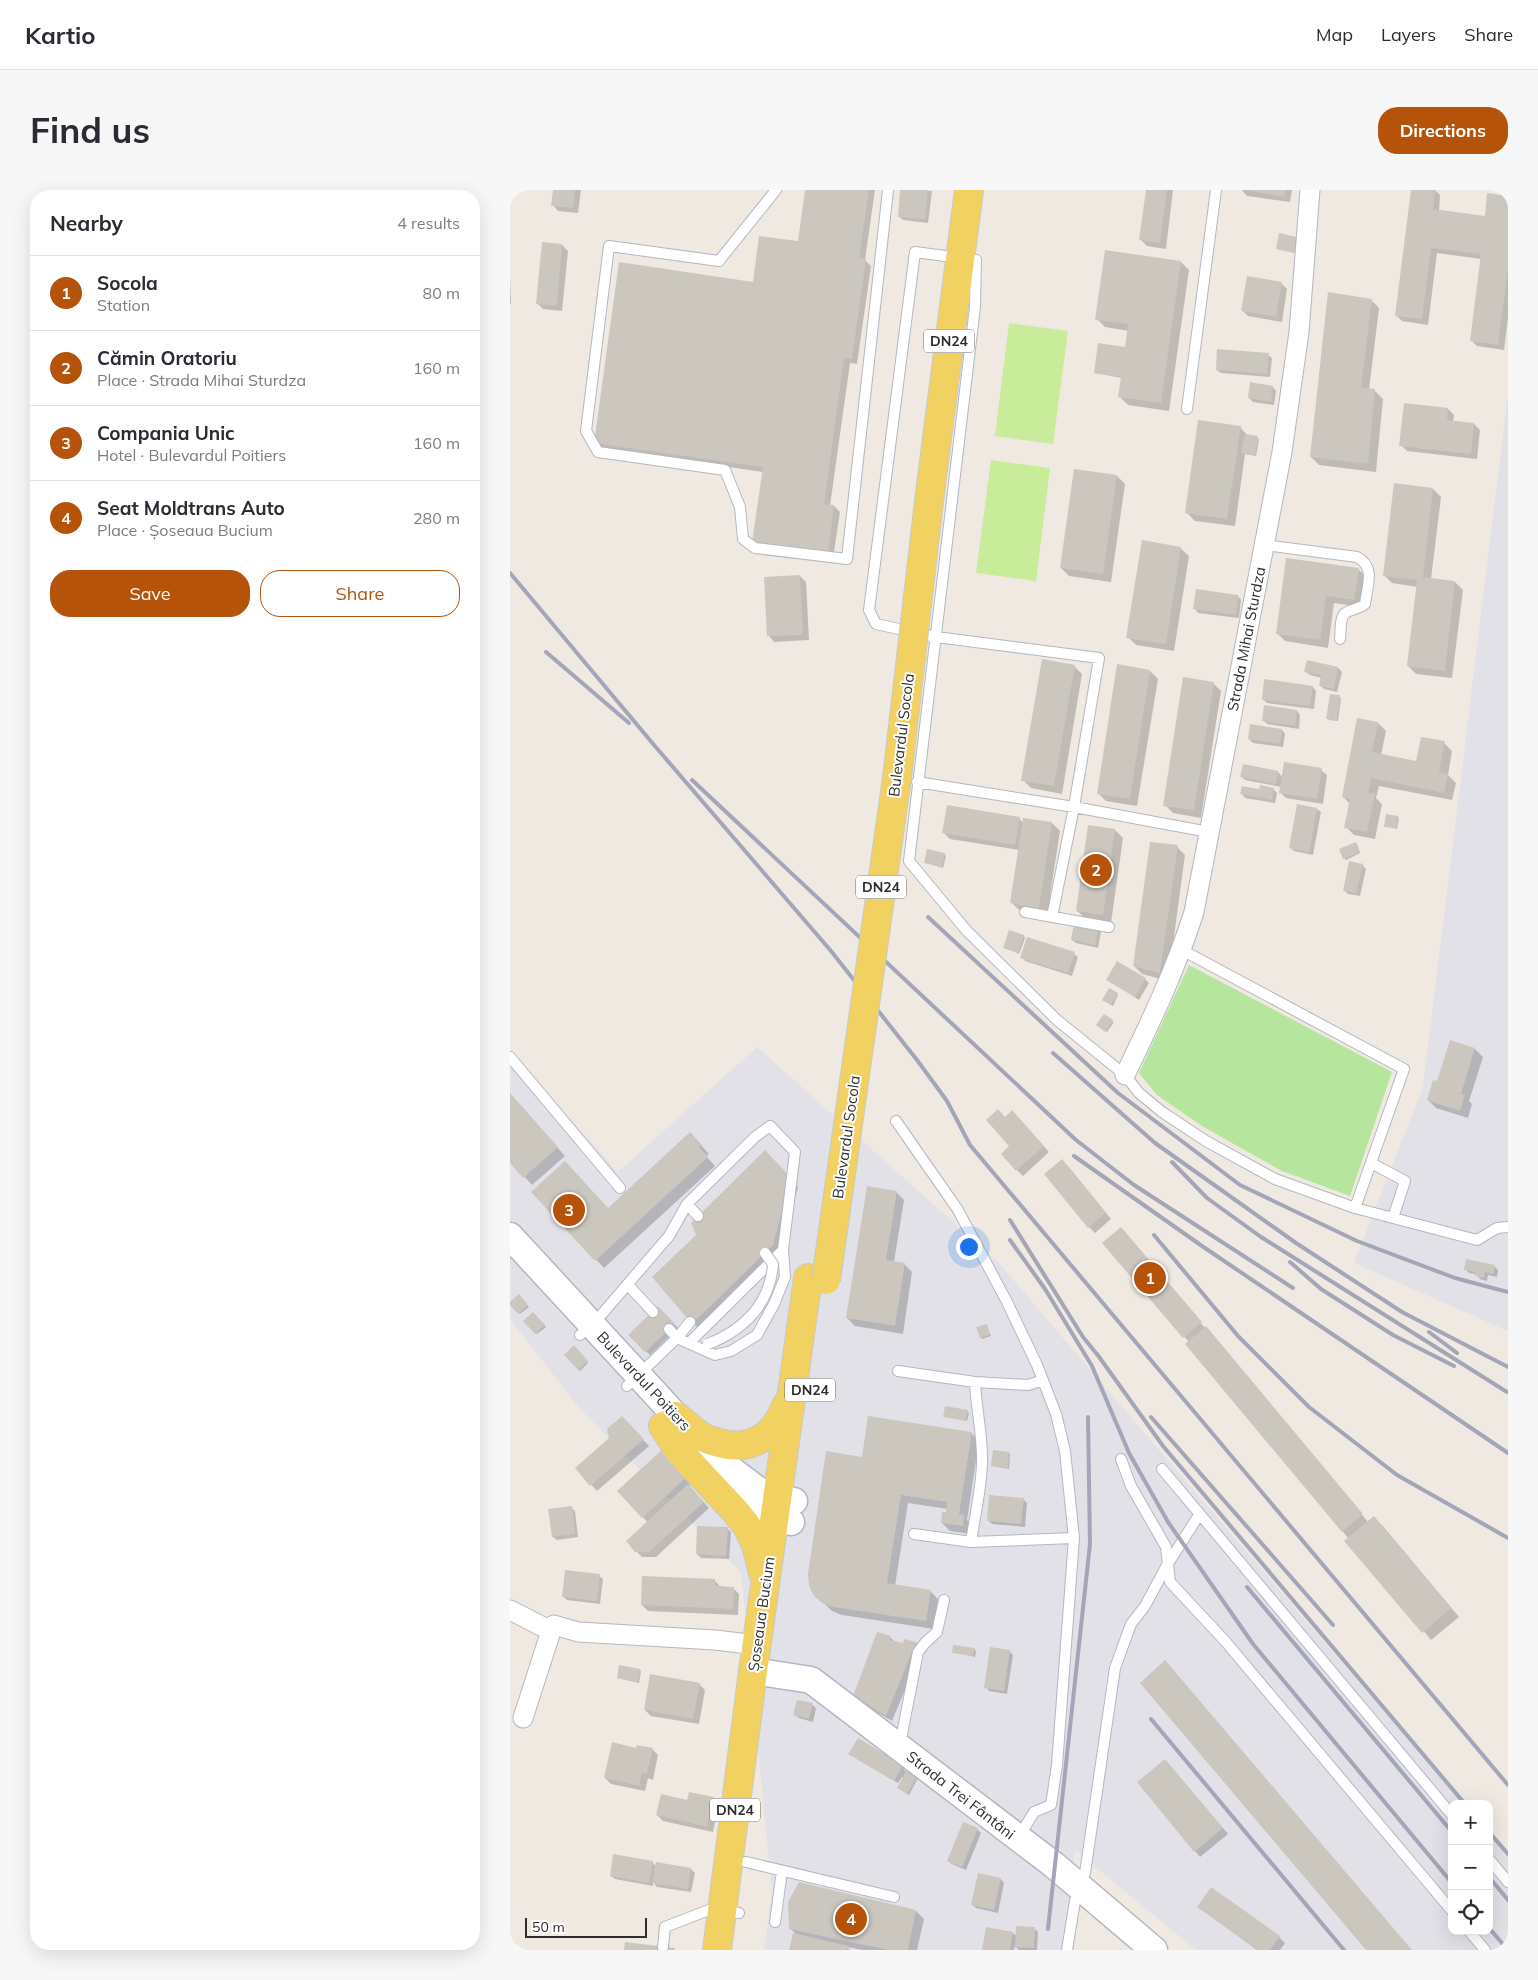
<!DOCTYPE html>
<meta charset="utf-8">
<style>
body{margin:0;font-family:Mulish,sans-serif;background:#f7f7f7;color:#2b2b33}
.controls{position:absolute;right:15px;bottom:15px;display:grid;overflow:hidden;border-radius:10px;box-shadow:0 5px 20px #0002}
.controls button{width:45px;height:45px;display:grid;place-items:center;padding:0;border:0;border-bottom:1px solid #e1e1e2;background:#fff;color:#2b2b33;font:25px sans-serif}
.scale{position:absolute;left:15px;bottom:12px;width:122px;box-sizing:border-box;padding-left:5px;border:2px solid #2e2e2e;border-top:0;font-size:14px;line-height:18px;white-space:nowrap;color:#2e2e2e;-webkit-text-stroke:4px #fff;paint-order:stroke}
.you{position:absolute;left:458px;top:1056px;width:18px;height:18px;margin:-12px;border:4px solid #fff;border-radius:50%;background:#1a73e8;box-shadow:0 0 0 8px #1a73e833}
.badge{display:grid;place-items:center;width:32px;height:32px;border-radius:50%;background:#b45309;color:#fff;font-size:16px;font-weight:700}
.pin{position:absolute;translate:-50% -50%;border:2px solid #fff;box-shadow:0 1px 5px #0006}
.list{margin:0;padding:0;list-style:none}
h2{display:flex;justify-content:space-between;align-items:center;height:65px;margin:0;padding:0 20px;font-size:21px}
h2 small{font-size:16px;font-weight:400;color:#7c7c81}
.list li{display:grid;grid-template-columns:32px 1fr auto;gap:15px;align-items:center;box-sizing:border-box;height:75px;padding:0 20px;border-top:1px solid #e1e1e2}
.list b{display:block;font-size:19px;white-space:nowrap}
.list p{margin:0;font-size:16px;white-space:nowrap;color:#7c7c81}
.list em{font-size:16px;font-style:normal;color:#7c7c81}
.actions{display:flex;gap:10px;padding:15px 20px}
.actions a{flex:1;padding:11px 0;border:1px solid #b45309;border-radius:20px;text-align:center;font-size:18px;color:#b45309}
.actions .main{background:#b45309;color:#fff}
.icon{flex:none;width:28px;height:28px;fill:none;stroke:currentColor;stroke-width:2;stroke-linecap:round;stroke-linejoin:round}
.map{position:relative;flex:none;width:998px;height:1760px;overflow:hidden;border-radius:20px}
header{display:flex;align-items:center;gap:30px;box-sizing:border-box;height:70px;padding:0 25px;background:#fff;border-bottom:1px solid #e1e1e2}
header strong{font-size:24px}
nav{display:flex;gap:28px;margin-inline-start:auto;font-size:18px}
.intro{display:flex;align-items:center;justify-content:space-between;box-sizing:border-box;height:120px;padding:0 30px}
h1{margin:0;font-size:35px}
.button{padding:12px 22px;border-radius:20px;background:#b45309;color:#fff;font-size:18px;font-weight:700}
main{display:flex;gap:30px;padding:0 30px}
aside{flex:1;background:#fff;border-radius:20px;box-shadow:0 5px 20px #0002}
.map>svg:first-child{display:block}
.industrial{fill:#e3e1e8}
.green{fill:#b6e59e}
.pitch{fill:#c9ec9a}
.shadow{fill:#0003;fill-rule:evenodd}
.building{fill:#cbc7bf}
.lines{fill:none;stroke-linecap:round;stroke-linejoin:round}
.lane-casing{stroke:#b4b7c1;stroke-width:12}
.street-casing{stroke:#b4b7c1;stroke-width:21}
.secondary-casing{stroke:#b4b7c1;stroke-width:29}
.primary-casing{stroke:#c9c9c9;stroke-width:30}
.lane{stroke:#fff;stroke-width:10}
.street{stroke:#fff;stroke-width:19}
.secondary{stroke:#fff;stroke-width:26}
.primary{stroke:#f2d163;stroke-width:28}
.rail{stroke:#a3a6b8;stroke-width:4}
.lane-bridge-casing{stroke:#b4b7c1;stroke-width:12;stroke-linecap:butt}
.primary-bridge-casing{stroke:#c9c9c9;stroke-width:30;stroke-linecap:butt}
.lane-bridge{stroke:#fff;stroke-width:10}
.primary-bridge{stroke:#f2d163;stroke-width:28}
.labels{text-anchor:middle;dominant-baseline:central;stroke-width:4;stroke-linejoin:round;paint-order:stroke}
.shield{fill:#fff;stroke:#6d6d6d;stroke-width:1}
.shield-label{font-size:14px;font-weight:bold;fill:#2e2e2e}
.street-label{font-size:15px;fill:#2e2e2e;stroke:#fff}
</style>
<header>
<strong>Kartio</strong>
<nav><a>Map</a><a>Layers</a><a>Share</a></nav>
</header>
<div class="intro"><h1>Find us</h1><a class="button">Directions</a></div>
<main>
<aside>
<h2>Nearby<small>4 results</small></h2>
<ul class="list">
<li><span class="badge">1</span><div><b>Socola</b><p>Station</p></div><em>80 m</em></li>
<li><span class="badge">2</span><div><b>Cămin Oratoriu</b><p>Place · Strada Mihai Sturdza</p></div><em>160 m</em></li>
<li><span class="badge">3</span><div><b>Compania Unic</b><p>Hotel · Bulevardul Poitiers</p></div><em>160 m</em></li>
<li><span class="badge">4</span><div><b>Seat Moldtrans Auto</b><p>Place · Șoseaua Bucium</p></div><em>280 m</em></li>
</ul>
<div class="actions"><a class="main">Save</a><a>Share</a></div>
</aside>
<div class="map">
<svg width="998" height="1760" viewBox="0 0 998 1760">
<rect width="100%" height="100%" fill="#efe9e1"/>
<path class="industrial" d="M998,204V1141L844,1073L913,897Z
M247,857L488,1072L953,1614H942V1741H979V1644L998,1666V1760H686L565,1660L556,1760H254L262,1703L231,1382L70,1219L0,1129V863L108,982Z"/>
<path class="green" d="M679,775L882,882L840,1006L772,981L692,936L647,905L629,883Z"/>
<path class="pitch" d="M499,133L558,141L543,254L485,246Z
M481,270L540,278L526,391L466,383Z"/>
<path class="shadow" d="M44,0H71L68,23L48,21L43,15Z
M297,0H365L355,70L361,76L347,174L340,173L320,316H324L330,322L323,368L249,358L244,352L253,282L91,258L85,252L244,93L289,53ZM248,352L324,365L248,354Z
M392,0L422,1L418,33L393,30L389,26Z
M637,0H663L656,59L637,56L631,50Z
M732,0H782L780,12L737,6Z
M902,0H925L930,5L929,21L976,27L978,5L998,7V128L994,160L967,156L961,150L971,69L927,63L918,135L892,131L886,125Z
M786,48L788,49L785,63L768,59Z
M33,53L52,55L58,61L52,121L33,119L27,113Z
M671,72L679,80L659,221L618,215L610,207L612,188L585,183L616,158L619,141L595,137L587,129Z
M0,88L1,114H0Z
M771,93L777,99L772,132L738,126L732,120Z
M861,110L869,118L859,200L865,201L873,209L866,282L809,275L801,267Z
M758,165L762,168L760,187L711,183L707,180Z
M763,197L766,201L764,215L743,212L739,208Z
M938,219L944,225L943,232L964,234L970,240L967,269L897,261L891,255Z
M730,237L738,246L749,249L746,266L735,264L725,336L685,331L677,323Z
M607,286L615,294L601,392L559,386L551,378Z
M923,299L931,307L921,389L945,392L953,400L942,488L906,484L898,476L908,397L882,393L874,385Z
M670,358L679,366L664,461L626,455L618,447Z
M848,379L856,387L852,417L824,413L818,458L775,451L767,443Z
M290,386L296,392L299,450L264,452L259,446Z
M728,406L731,410L729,428L688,423L685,419Z
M798,472L828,478L832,482L827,502L814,499L810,495L812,488L800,485L796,482Z
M564,476L572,484L552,604L521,598L513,590Z
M640,481L648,489L627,616L596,611L588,603Z
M703,493L711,501L691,628L663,623L655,615Z
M803,497L806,501L804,519L757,513L753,509Z
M829,507L831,508L828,531L819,530L818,528Z
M787,521L790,525L789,539L757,534L753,530Z
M868,533L876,541L871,565L907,572L934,553L942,561L938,585L946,593L942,610L869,596L866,608L872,614L865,649L844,645L836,637L840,614L833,607Z
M772,540L775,544L773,557L743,553L739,549Z
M811,580L817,585L813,614L776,608L770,602L771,597L735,590L732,587L768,582L772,587Z
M763,599L767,603L765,613L735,608L732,604Z
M807,619L811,622L803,665L784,661L780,657Z
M887,627L889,628L887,639L875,636Z
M509,628L513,633H542L550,641L537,725L510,721L502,713L509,660L440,649L434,643Z
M605,640L613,648L601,733L576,729L567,721Z
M847,655L850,663L836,670L834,668Z
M667,657L675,665L658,791L632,784L624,776Z
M434,664L436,666L433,678L416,673Z
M852,675L856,679L850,706L838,704L834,700Z
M587,739L591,742L588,758L566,753L562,750Z
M514,746L515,748L509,764L494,757Z
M564,764L568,767L562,786L515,771L512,767Z
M597,789H635L639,793L629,810Z
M607,804L608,805L603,816L593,810Z
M602,831L604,832L597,842L589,837Z
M940,852L965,859L973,867L959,911L962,914L958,928L926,918L918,910L927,893Z
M0,904L55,966L22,995L0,971Z
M495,928H508L539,962L513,986L507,980Z
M188,952L199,964L196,966L205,976L94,1078L23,1002L98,1019Z
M263,969L288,997L271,1063L191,1141L183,1133L188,1046Z
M558,976L601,1029L585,1043L579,1037Z
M386,1002L394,1010L384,1072L394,1074L402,1082L393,1144L345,1136L337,1128Z
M617,1045L858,1332L872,1335L949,1427L921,1450L679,1152L594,1053Z
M984,1076L988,1080L987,1087L978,1085L977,1091L970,1089L966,1084L959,1083L956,1079Z
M9,1106L19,1117L10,1124L0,1114Z
M148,1118L168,1138L140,1165L120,1145Z
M23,1124L36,1137L27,1144L15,1131Z
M476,1135L481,1146L472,1149L471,1147Z
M64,1157L78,1173L70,1181L56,1165Z
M457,1221L459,1223L457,1231L434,1226Z
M112,1228L139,1256L87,1301L67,1279L101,1249Z
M461,1243L469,1251L457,1330L461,1334L460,1344L440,1341L432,1333L438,1319L398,1313L385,1396L420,1401L428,1409L424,1439L332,1425L322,1421L305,1405L353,1268Z
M153,1261L183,1293L179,1296L199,1318L146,1367H132L126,1361L138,1333L133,1327Z
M499,1263L500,1264L499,1279L482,1276Z
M513,1309L517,1313L515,1337L482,1334L478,1330Z
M61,1318L65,1321L68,1347L47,1350L43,1347Z
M217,1339L221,1342L219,1369L191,1368L187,1364Z
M89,1386L93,1389L90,1414L57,1410L53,1406Z
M204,1390L210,1396L223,1398L229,1404L228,1425L138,1421L132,1415Z
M380,1447L386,1453L394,1455L395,1451L406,1453L412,1459L382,1531L350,1512L344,1506Z
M464,1459L466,1461L465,1467L443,1462Z
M499,1461L503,1465L497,1504L479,1501L476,1497Z
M130,1480L131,1481L129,1493L108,1488Z
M189,1494L195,1500L189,1534L141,1526L135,1520Z
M302,1515L306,1518L303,1532L289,1528L285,1525Z
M127,1559H142L148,1565L143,1590L138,1588L135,1601L101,1594L95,1588Z
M344,1567L392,1576L395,1581L408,1588L399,1605L390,1599L394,1588L392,1587L388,1593Z
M655,1570L718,1644L690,1667L685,1661Z
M204,1608L209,1614L203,1642L153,1631L147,1625L178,1611Z
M467,1639L471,1643L456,1680L442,1674L438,1671Z
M142,1672L146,1676L181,1679L185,1683L181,1702L147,1697L143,1692V1696L105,1689L101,1686Z
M491,1689L494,1693L488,1723L466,1718L463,1715Z
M688,1717L769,1747L775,1753L770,1760H747Z
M406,1721L414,1729L407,1760H353L337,1757L340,1760H280L288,1746L280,1738Z
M477,1738L503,1743L506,1746L524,1738L528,1742L527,1760H509L505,1756L504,1760H474Z"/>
<path class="building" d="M43,0H65L63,18L41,16Z
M295,0H359L349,68L356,69L342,169L334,168L314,314L324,315L318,363L242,352L253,277L84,253L109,72L243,92L249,46L288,51Z
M390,0H418L415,29L388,27Z
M636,0H657L650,53L629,50Z
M735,0H776L774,7Z
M901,0H925L923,19L975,26L977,3L998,6V79L988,155L960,151L971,64L921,58L912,129L885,126Z
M769,43L787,47L784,63L766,59Z
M32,52L52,54L47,116L26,114Z
M595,60L671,71L651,213L608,207L611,187L584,183L588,153L615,157L618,134L585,130Z
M737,86L772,92L766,127L731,121Z
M818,102L862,109L851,198L865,199L858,274L800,267Z
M707,159L759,163L757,184L706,180Z
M740,192L763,196L761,212L738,208Z
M894,213L938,218L937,230L964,233L961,264L889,256Z
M688,230L731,236L717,329L675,323Z
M735,244L748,246L745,266L731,263Z
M564,279L607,285L593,384L550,378Z
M884,293L923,298L913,387L945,391L935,481L897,476L907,390L873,386Z
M632,350L671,357L656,454L616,448Z
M776,368L849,378L844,410L816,406L810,450L766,444Z
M290,385L293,445L257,446L254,387Z
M686,399L728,405L726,425L683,419Z
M532,469L565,475L544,596L511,591Z
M797,470L828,477L824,499L809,496L811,485L794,482Z
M607,474L640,480L620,609L587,604Z
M673,487L704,492L684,620L653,616Z
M754,489L803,496L800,516L752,510Z
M820,504L830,505L827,530L816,529Z
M754,515L787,520L785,536L752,531Z
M847,528L868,532L862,562L906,571L911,547L935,551L929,582L938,584L934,603L861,588L858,603L865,604L857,642L834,638L840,609L832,607Z
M740,534L772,539L770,554L738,549Z
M774,572L812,578L807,609L769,603Z
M733,574L768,581L766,594L730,587Z
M750,595L764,598L762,610L730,604L732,596L749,599Z
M787,614L807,618L799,662L779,658Z
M437,615L510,627L505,655L432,643Z
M876,624L888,626L886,638L874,637Z
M513,628L542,632L529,718L500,713Z
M578,635L605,639L593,725L566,721Z
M640,652L668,655L650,783L623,776Z
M846,652L850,662L833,669L829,659Z
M417,659L435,663L432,677L414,673Z
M839,671L853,674L846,703L833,701Z
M564,733L588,738L585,755L561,750Z
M499,740L514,745L508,763L493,758Z
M517,747L565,762L558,783L510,768Z
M607,771L636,788L625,807L596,790Z
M599,798L608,803L601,815L592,810Z
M594,824L603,830L595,842L586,835Z
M940,850L965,858L951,904L955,905L950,921L917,910L923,890L927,891Z
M0,903L48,957L13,988L0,973Z
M488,919L495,927L502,920L534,956L506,981L491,964L499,956L476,930Z
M180,942L192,955L189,957L198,967L85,1071L21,1002L55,971L98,1018Z
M255,960L281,988L263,1055L182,1134L142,1087L186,1045L181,1033Z
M552,969L596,1023L578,1038L534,984Z
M357,996L387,1001L376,1070L395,1073L385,1136L336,1128Z
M611,1037L692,1132L673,1148L592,1053Z
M956,1069L985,1075L983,1084L975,1082L974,1088L965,1086V1082L954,1080Z
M9,1104L18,1115L8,1124L0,1115V1112Z
M148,1116L165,1134L135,1162L118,1145Z
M23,1122L35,1135L25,1144L13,1131Z
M477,1134L480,1145L470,1148L466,1137Z
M696,1136L853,1324L832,1342L675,1154Z
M64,1155L78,1171L68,1180L54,1165Z
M435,1216L458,1220L456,1231L433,1227Z
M112,1226L134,1249L80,1296L65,1278L99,1248L97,1239Z
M358,1226L462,1242L449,1324L454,1325L453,1336L431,1333L432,1322H436L437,1312L391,1305L377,1393L421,1400L416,1431L323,1417L312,1413L304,1406L299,1396L298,1384L316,1261L352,1267Z
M153,1259L178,1286L132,1328L107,1301Z
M483,1260L499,1262L498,1278L481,1276Z
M178,1294L194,1312L139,1362H125L116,1351Z
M479,1305L514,1308L511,1334L477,1331Z
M62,1316L65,1344L42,1347L38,1319Z
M864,1326L941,1418L912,1443L834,1351Z
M187,1336L218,1337L216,1366L186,1364Z
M55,1380L90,1384L87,1411L52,1407Z
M132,1386L205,1389V1396L224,1397L223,1419L131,1415Z
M367,1442L381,1446L380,1450L393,1453L394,1449L406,1452L376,1526L343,1506Z
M443,1455L465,1458L463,1466L442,1463Z
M480,1457L500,1460L494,1501L474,1498Z
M655,1470L902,1760H856L630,1493Z
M109,1475L130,1479L128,1492L107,1488Z
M140,1484L190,1493L183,1529L134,1520Z
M287,1510L303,1513L299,1529L283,1525Z
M348,1548L393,1575L384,1591L338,1564Z
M102,1552L126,1558L127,1555L143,1558L137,1584L132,1583L129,1596L94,1588Z
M655,1569L713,1638L684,1662L627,1592Z
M397,1580L408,1586L397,1604L387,1598Z
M179,1602L204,1607L197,1637L146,1625L151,1604L177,1610Z
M453,1632L468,1638L452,1677L437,1671Z
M103,1664L143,1671L139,1693L100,1686Z
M146,1672L181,1678L178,1699L142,1693Z
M468,1683L491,1688L484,1720L461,1715Z
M289,1692L406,1720L398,1760H379L279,1739L278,1712Z
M701,1697L770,1746L760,1760H748L687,1717Z
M506,1736L525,1737L524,1758L505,1757Z
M476,1737L503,1742L500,1760H472Z
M283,1743L338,1756L337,1760H279Z
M115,1752L165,1758V1760H114Z"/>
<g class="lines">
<g class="lane-casing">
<path id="lane" d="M266,0L209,71L99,56L76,241L88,262L215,280L230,317L233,349L245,358L337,369L378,0
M677,219L706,0
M754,355L847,367C866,377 857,396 855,414C849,419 844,418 837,422C829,425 831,442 830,449
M407,592L564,617L699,642
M515,722L599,737
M542,727L564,617L589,468L426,447L366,434L359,420L405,62L466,70L465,117L399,671L456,740L547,830L615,885L629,903L652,922L696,951L765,989L845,1018L967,1050L987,1038L998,1037
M672,760L894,879L845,1018
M0,867L110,998
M386,931L448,1020L497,1112L527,1175L546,1224L555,1261L564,1348L547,1575L541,1615L524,1622L509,1647
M861,973L895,991L883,1028
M177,1014L188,1026
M118,1095L143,1122
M159,1139L167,1148L205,1165L221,1161L247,1145L264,1114L275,1087L273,1060
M70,1145L92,1124L159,1046L177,1014L245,947L260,936L285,962L273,1060L180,1152
M388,1181L465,1192L518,1195L533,1190
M117,1196L167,1148L180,1132
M611,1269L621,1296L656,1357L660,1392L715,1451L942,1721
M652,1279L942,1625
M404,1344L461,1352L564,1348
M461,1352C465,1326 471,1300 472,1274C473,1246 466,1219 465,1192
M387,1554L392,1544L408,1462L415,1453L427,1442L434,1410
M979,1669L998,1692
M236,1672L384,1707
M265,1732L272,1681
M959,1741L975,1760
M153,1757L155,1737L204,1718L229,1723
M557,1760L565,1711L575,1683L605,1478L621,1434L635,1416L657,1375L689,1325"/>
</g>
<g class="street-casing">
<path id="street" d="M615,885C641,831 666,779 684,722L772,262L789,142L800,0
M0,1420L41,1441L44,1435L68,1442L205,1450L247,1455
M13,1528L41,1441"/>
</g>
<g class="secondary-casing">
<path id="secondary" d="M0,1046L189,1251L219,1278L256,1306L284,1311
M218,1302C241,1326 249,1327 281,1332
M243,1481L301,1490L544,1675L644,1760"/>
</g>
<g class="primary-casing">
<path id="primary" d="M420,303L459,0
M166,1226C175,1233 184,1241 194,1248C198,1250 204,1251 209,1253C241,1262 264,1246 276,1216
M153,1236L169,1261L225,1321L237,1336L246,1355L253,1383
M207,1760L243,1481L298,1088"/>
</g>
<use href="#lane" class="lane"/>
<use href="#street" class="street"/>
<use href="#secondary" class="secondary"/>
<use href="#primary" class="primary"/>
<path class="rail" d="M0,383L144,555L321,761L407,870L437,911L460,955L998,1595
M36,462L119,533
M182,590L566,950L624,995L783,1098
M418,727L608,903L730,995L847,1051L945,1088L998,1102
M543,863L645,953L786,1053L892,1122L998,1177
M564,966L692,1056L998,1263
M662,972L697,1008L751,1047L997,1202
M500,1030L573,1147L590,1168
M644,1045L728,1146L799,1217L887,1285L998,1348
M500,1050L535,1099L582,1176L619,1263L658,1332L743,1454L942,1693
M780,1072L811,1099L883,1145L944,1176
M919,1142L947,1163
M587,1164L653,1256L955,1614
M641,1227L823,1435
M737,1397L942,1642
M641,1529L834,1760
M979,1642L998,1664
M979,1687L998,1710
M979,1738L998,1760
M538,1739L580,1354L578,1227"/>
<g class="lane-bridge-casing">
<path id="lane-bridge" d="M198,1154C234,1140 260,1114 263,1074L255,1063"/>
</g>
<g class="primary-bridge-casing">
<path id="primary-bridge" d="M316,1090L387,588L420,303"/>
</g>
<use href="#lane-bridge" class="lane-bridge"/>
<use href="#primary-bridge" class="primary-bridge"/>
</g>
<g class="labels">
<g class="shield">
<rect x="414" y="139.5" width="50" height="23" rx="4"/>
<rect x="346" y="685.5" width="50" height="23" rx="4"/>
<rect x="275" y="1188.5" width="50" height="23" rx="4"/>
<rect x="200" y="1608.5" width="50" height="23" rx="4"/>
</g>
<g class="shield-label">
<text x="439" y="151">DN24</text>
<text x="371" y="697">DN24</text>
<text x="300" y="1200">DN24</text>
<text x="225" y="1620">DN24</text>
</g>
<g class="street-label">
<text transform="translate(736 449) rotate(-79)">Strada Mihai Sturdza</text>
<text transform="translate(391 545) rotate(-83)">Bulevardul Socola</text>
<text transform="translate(336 947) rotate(-82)">Bulevardul Socola</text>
<text transform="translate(134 1191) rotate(47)">Bulevardul Poitiers</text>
<text transform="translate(251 1424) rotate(-82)">Șoseaua Bucium</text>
<text transform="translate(451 1605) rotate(38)">Strada Trei Fântâni</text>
</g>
</g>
</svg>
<div class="controls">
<button>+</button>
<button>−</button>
<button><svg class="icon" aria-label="locate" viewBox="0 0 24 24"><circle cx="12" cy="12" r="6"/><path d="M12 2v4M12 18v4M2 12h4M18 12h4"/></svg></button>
</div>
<div class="scale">50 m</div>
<div class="you"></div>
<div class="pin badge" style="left:640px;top:1088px">1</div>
<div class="pin badge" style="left:586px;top:680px">2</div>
<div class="pin badge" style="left:59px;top:1020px">3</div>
<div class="pin badge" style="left:341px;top:1729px">4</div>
</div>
</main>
